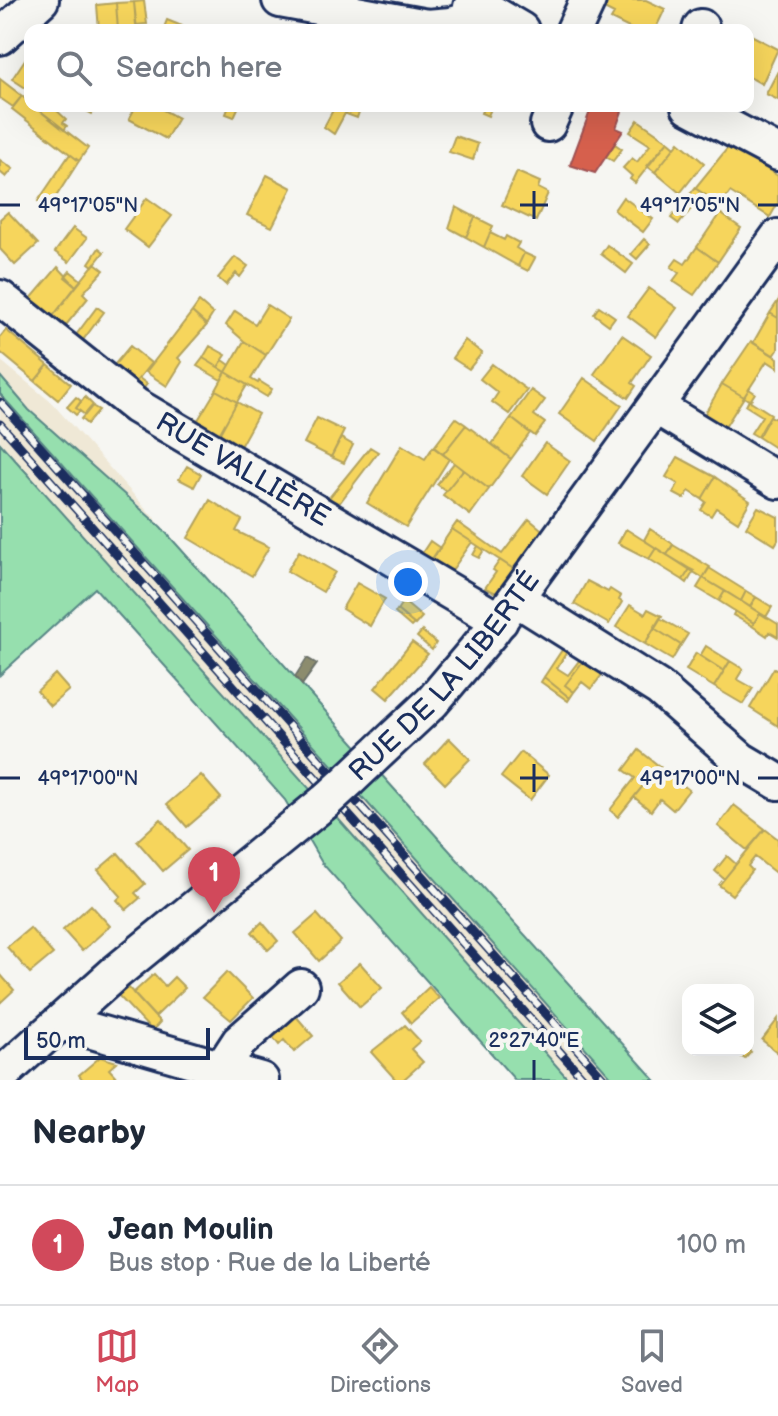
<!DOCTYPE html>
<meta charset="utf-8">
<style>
body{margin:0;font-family:"Balsamiq Sans",sans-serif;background:#f2f2f3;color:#1f2937}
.controls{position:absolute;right:24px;bottom:24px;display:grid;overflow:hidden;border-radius:16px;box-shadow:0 8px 32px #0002}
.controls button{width:72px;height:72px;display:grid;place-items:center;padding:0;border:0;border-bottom:2px solid #e0e1e3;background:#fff;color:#1f2937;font:40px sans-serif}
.scale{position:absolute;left:24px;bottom:20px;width:186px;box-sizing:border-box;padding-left:8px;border:4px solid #1b2f5e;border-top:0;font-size:22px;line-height:28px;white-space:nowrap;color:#1b2f5e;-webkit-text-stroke:6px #f6f6f2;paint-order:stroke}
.you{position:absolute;left:408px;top:582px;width:28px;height:28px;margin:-20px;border:6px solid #fff;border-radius:50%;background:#1a73e8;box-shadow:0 0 0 12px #1a73e833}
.badge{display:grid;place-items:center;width:52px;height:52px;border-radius:50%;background:#d1495b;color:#fff;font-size:26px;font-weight:700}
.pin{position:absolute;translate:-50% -66px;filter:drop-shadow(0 2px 4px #0008)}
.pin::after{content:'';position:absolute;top:42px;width:28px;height:24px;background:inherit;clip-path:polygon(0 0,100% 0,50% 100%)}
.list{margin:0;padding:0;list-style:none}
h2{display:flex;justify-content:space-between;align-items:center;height:104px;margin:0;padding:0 32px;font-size:34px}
h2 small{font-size:26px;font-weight:400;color:#747a83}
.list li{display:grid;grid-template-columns:52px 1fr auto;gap:24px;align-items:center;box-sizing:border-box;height:120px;padding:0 32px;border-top:2px solid #e0e1e3}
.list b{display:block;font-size:30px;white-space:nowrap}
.list p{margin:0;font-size:26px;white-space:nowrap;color:#747a83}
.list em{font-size:26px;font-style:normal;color:#747a83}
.icon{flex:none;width:44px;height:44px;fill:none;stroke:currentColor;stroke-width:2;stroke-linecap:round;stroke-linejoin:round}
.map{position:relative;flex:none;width:778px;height:1080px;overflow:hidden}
.search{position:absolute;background:#fff;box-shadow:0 8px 32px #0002;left:24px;right:24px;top:24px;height:88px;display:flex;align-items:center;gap:20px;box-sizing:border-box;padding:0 28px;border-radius:16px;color:#747a83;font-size:30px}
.sheet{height:224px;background:#fff}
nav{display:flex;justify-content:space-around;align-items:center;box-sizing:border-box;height:112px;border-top:2px solid #e0e1e3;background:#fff;font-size:22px;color:#747a83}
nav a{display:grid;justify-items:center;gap:4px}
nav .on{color:#d1495b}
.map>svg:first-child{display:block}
.built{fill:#efe8d6}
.green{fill:#96dfae;stroke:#588786;stroke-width:2}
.homes{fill:#f6d55c;stroke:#b4a35d;stroke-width:2}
.shops{fill:#d6604d;stroke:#9e5152;stroke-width:2}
.industry{fill:#8c8c6e;stroke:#6a7069;stroke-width:2}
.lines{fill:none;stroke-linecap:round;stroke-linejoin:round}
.minor-casing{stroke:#1b2f5e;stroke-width:40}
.minor{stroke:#f6f6f2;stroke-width:34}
.rail-casing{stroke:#1b2f5e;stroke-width:9}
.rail{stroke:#f6f6f2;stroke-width:6;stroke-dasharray:18;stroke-linecap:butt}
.minor-bridge-casing{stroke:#1b2f5e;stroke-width:40;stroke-linecap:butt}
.minor-bridge{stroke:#f6f6f2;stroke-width:34}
.ticks{fill:none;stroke:#1b2f5e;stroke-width:3}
.labels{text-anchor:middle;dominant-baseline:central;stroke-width:8;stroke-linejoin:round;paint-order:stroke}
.street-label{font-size:28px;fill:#1b2f5e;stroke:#f6f6f2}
.ticks-label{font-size:20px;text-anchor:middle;fill:#1b2f5e;stroke:#f6f6f2;stroke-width:8;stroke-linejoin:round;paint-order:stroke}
</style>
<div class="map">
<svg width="778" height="1080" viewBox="0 0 778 1080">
<rect width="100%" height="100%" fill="#f6f6f2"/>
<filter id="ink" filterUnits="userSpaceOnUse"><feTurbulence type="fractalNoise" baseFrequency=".0125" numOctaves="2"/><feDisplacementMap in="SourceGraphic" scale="16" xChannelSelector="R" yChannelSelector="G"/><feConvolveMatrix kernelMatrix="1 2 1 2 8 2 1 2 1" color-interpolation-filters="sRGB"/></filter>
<g filter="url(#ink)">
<path class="built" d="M0,360L51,402L655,1080H515L322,863L285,800L0,481Z"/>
<path class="green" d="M0,376L29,410L161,527L361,751L339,773L0,394Z
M0,443L316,796L293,814L285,800L95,588L0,675Z
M378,771L655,1080H614L356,790Z
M333,813L569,1080H515L322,863L304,832Z"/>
<path class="homes" d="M603,0H646L665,9L655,30H633L611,19L614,14L600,7Z
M144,1L147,24L136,25L134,2Z
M134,2L137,30H118L116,3Z
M116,3L118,30H99L97,5Z
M167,20L192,30H163Z
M749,34L778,49L762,84L749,77Z
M26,58L30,61V91L12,79Z
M778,71V100L766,94Z
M0,79L22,96L13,107L0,98Z
M22,96L30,103V106H34L88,148L79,161L12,109Z
M42,106H52L66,119L63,123L67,126L64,130L39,110Z
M77,106H96L92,114Z
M136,106H156L178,118L166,139L129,119Z
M229,106H239L234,117L226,114Z
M329,106H349L334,134L324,127L333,110Z
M349,106H361L357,118L346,114Z
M484,106H492L488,116L481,113Z
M638,120L668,141L635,183L630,179L632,176L623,168L632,158L637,162L650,145L630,132Z
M455,136L478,144L473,160L449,152Z
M668,141L675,147L655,172L647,166Z
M679,142L704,163L680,193L655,172Z
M615,144L622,149L613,161L606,157Z
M730,145L778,176V203L770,217L730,192L721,205L695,188Z
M70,154L79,161L48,209L38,201Z
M0,160L13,169L6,177L0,172Z
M517,172L540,182L538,188L548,193L536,221L502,205Z
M267,175L292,188L272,227L247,215Z
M695,188L703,194L679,224L671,218Z
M623,197L653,219L643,232L614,210Z
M147,198L172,216L148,247L124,229Z
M456,207L475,217L466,237L449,228Z
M8,212L38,244L15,265L0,249V219Z
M720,213L741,228L718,262L697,247Z
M475,217L493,226L484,247L466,237Z
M73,228L87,238L69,262L55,252Z
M490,233L504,240L506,236L519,243L516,248L524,253L518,266L484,247Z
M644,239L650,244L637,259L631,254Z
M607,245L633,264L626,273L601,254Z
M697,247L718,262L694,295L673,281L679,273L671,267L677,259L685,264Z
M99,248L104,252L93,266L89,263Z
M524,253L535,258L528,271L518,266Z
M235,257L248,266L240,277L236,273L226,285L218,278Z
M95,263L104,270L83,293L88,298L62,330L50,320Z
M58,267L76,286L50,320L28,302Z
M70,271L81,280L76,286L65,277Z
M649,288L677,308L656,337L628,316Z
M778,301V318L770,313Z
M199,302L213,314L206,325L192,312Z
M267,305L289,319L266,355L244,341L226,325L235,311L255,324Z
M599,306L615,317L609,325L594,314Z
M97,307L104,312L80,344L73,339Z
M192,312L207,325L178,358L182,362L167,386L146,372Z
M770,313L778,318V350L774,356L753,343Z
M6,330L48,365L35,381L0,352V337Z
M622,335L651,355L632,383L636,386L628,398L594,374Z
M465,340L482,353L469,369L452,358Z
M244,341L266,355L251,379L258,383L259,381L272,389L267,397L226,372Z
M751,341L778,358V368L767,361L744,397L722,384Z
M130,346L151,363L132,387L111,369Z
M210,346L226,355L218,367L203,358Z
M203,358L226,372L221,380L197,366Z
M223,360L230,365L226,372L218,367Z
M492,364L527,390L509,414L492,402L498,393L480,379Z
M48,365L71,384L58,400L35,381Z
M226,372L247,385L237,402L216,390Z
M139,378L147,384L141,392L132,387Z
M584,378L622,405L597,441L559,414Z
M722,384L744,397L720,435L700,422Z
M749,389L755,393L750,401L744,397Z
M216,390L237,402L216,440L188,423L192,417L198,420Z
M531,390L545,400L534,415L545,423L535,436L511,418Z
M76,397L81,401L76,408L80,411L76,415L67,407Z
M85,397L93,405L85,415L76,408Z
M749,400L771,414L758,437L751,433L762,416L746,406Z
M237,402L258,414L237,452L216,440Z
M92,406L99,410L87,424L81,419Z
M770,416L778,420V450L758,437Z
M317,418L344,431L331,457L304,443Z
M456,418L466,425L443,454L434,447Z
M511,418L530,433L511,459L492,444Z
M466,425L511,459L489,489L443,454Z
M341,438L353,445L344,463L331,457Z
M545,443L570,461L547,494L522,476Z
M402,445L425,459L433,447L449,459L406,527L367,503Z
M370,447L378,452L338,505L328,499Z
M678,457L715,477L702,499L689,491L684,499L673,493L678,484L666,477Z
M454,463L463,470L446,491L437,484Z
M187,466L201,474L194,487L179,479Z
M463,470L489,489L470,515L443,495Z
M715,477L750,501L738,522L716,508L711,516L701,510L706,502L702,499Z
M210,500L242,520L236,531L269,547L252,576L188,538Z
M758,507L778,517V540L775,545L746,527Z
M529,519L547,534L518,572L452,529L457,522L502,554Z
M452,529L472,542L450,573L430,562Z
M626,529L656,548L649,559L618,543Z
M650,529L673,544L667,555L644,540Z
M430,541L440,548L430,562L420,556Z
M673,545L710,567L703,578L667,555Z
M478,546L484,550L479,558L473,555Z
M656,548L690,569L683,580L649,559Z
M299,551L335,572L323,592L287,571Z
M500,560L518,572L501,595L485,588L496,572L493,570Z
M709,568L746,591L741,601L703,578Z
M690,569L694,571L687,583L683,580Z
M703,578L725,591L719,601L697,588Z
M587,581L608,592L610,589L621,596L619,600L622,602L609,624L574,604Z
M357,583L385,599L370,626L342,609Z
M725,591L760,613L754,623L719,601Z
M746,591L756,597L750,607L741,601Z
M756,597L772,607L766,617L750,607Z
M403,601L422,617L415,625L397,610Z
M630,605L645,614L648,609L662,616L645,644L616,627Z
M397,610L414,624L411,627L395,613Z
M735,611L754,623L752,626L733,615Z
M760,613L778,624V637L769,632L767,636L752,626Z
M660,618L688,634L681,645L654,628Z
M654,628L681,645L672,660L645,644Z
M422,631L436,643L432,650L417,637Z
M412,642L428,654L388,699L375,688Z
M706,646L730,661L724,671L700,656Z
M564,647L568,650L557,668L568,675L581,658L584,660L565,685L574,692L570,698L544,677Z
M696,653L724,671L714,687L686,670Z
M584,660L604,672L591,689L582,682L574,692L565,685Z
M730,661L743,669L737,679L753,688L743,704L714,687Z
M774,668L778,670V726L750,708Z
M55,674L69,690L50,706L37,691Z
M544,677L570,698L568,701L541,682Z
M449,738L470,759L445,784L425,764Z
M639,750L659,766L618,817L610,810L635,778L624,770Z
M521,752L549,775L530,800L501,777Z
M659,766L689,790L673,810L660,799L651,811L634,797Z
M201,775L221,798L187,827L167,804Z
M734,805L765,829L747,850L718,826Z
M161,819L188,850L163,871L137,841Z
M765,829L778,839V875L755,857L748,866L752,870L732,895L719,885Z
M118,853L145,884L135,893L140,898L126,910L117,900L121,896L98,870Z
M727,856L736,864L724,879L715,871Z
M91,905L110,926L82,951L63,930Z
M317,914L341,941L319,961L295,933Z
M262,922L278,941L268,950L252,932Z
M30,928L53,954L30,973L7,947Z
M360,963L382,988L360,1007L338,982Z
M227,972L253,998L231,1020L203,997Z
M0,974L14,990L0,1003Z
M154,974L165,986L174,977L185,988L155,1017L133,993Z
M127,986L160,1022L152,1031L117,994Z
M429,987L439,998L411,1023L402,1012Z
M295,1015L313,1036L294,1052L284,1040L279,1045L271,1035Z
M778,1019V1053L762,1040Z
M405,1025L420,1041L411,1049L423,1062L403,1080H396L371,1052Z
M740,1050H748L751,1052L745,1059L737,1054Z
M100,1057L117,1062L109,1069L119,1080H83L79,1075Z"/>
<path class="shops" d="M592,106H624L616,128L623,131L595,173L570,165Z"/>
<path class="industry" d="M307,658L317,664L302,685L295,677Z"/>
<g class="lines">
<g class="minor-casing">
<g id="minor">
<path d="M280,0L427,27L451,25L492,13"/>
<path d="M471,7L492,13L521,30"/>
<path d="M574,30L588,0"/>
<path d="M700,30L701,27"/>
<path d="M0,37L41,0"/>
<path d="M689,106L778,153"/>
<path d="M548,124L556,106"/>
<path id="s1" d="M0,298L136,406L500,621"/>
<path d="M657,407L778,481"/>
<path d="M517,599L659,688L741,760L778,782"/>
<path id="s2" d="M350,779L432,702L491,632L778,237"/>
<path d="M61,1022L261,1080"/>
<path d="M222,1068L239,1042L301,987"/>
<path d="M0,1076L115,973L326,801"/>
</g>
</g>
<use href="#minor" class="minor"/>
<g class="rail-casing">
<path id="rail" d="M0,402L605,1080
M0,424L585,1080"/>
</g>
<use href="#rail" class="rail"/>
<g class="minor-bridge-casing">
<path id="minor-bridge" d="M326,801L350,779"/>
</g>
<use href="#minor-bridge" class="minor-bridge"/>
</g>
</g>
<path class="ticks" d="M534,191V219M0,205H20M520,205H548M758,205H778M534,764V792M0,778H20M520,778H548M758,778H778M534,1060V1080"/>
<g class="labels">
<g class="street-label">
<text stroke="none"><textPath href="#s1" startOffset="298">RUE VALLIÈRE</textPath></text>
<text stroke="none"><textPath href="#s2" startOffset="140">RUE DE LA LIBERTÉ</textPath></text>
</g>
</g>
<g class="ticks-label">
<text x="88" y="212">49°17'05"N</text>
<text x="690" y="212">49°17'05"N</text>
<text x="88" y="785">49°17'00"N</text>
<text x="690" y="785">49°17'00"N</text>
<text x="534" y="1047">2°27'40"E</text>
</g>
</svg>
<div class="controls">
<button><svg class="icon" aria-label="layers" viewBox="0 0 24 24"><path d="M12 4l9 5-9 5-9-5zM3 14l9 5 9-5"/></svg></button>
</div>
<div class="scale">50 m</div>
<div class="you"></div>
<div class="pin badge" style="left:214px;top:913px">1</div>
<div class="search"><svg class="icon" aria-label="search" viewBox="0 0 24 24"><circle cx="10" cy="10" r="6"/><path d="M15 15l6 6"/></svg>Search here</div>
</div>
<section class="sheet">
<h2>Nearby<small></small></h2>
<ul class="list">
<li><span class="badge">1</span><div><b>Jean Moulin</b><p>Bus stop · Rue de la Liberté</p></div><em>100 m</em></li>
</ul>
</section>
<nav>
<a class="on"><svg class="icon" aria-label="map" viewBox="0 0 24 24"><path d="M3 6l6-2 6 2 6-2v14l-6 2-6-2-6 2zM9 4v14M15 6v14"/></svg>Map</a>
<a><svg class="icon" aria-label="directions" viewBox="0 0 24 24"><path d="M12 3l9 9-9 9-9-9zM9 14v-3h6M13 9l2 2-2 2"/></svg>Directions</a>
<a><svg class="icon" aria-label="saved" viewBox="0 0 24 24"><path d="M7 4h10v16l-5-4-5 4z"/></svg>Saved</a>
</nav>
